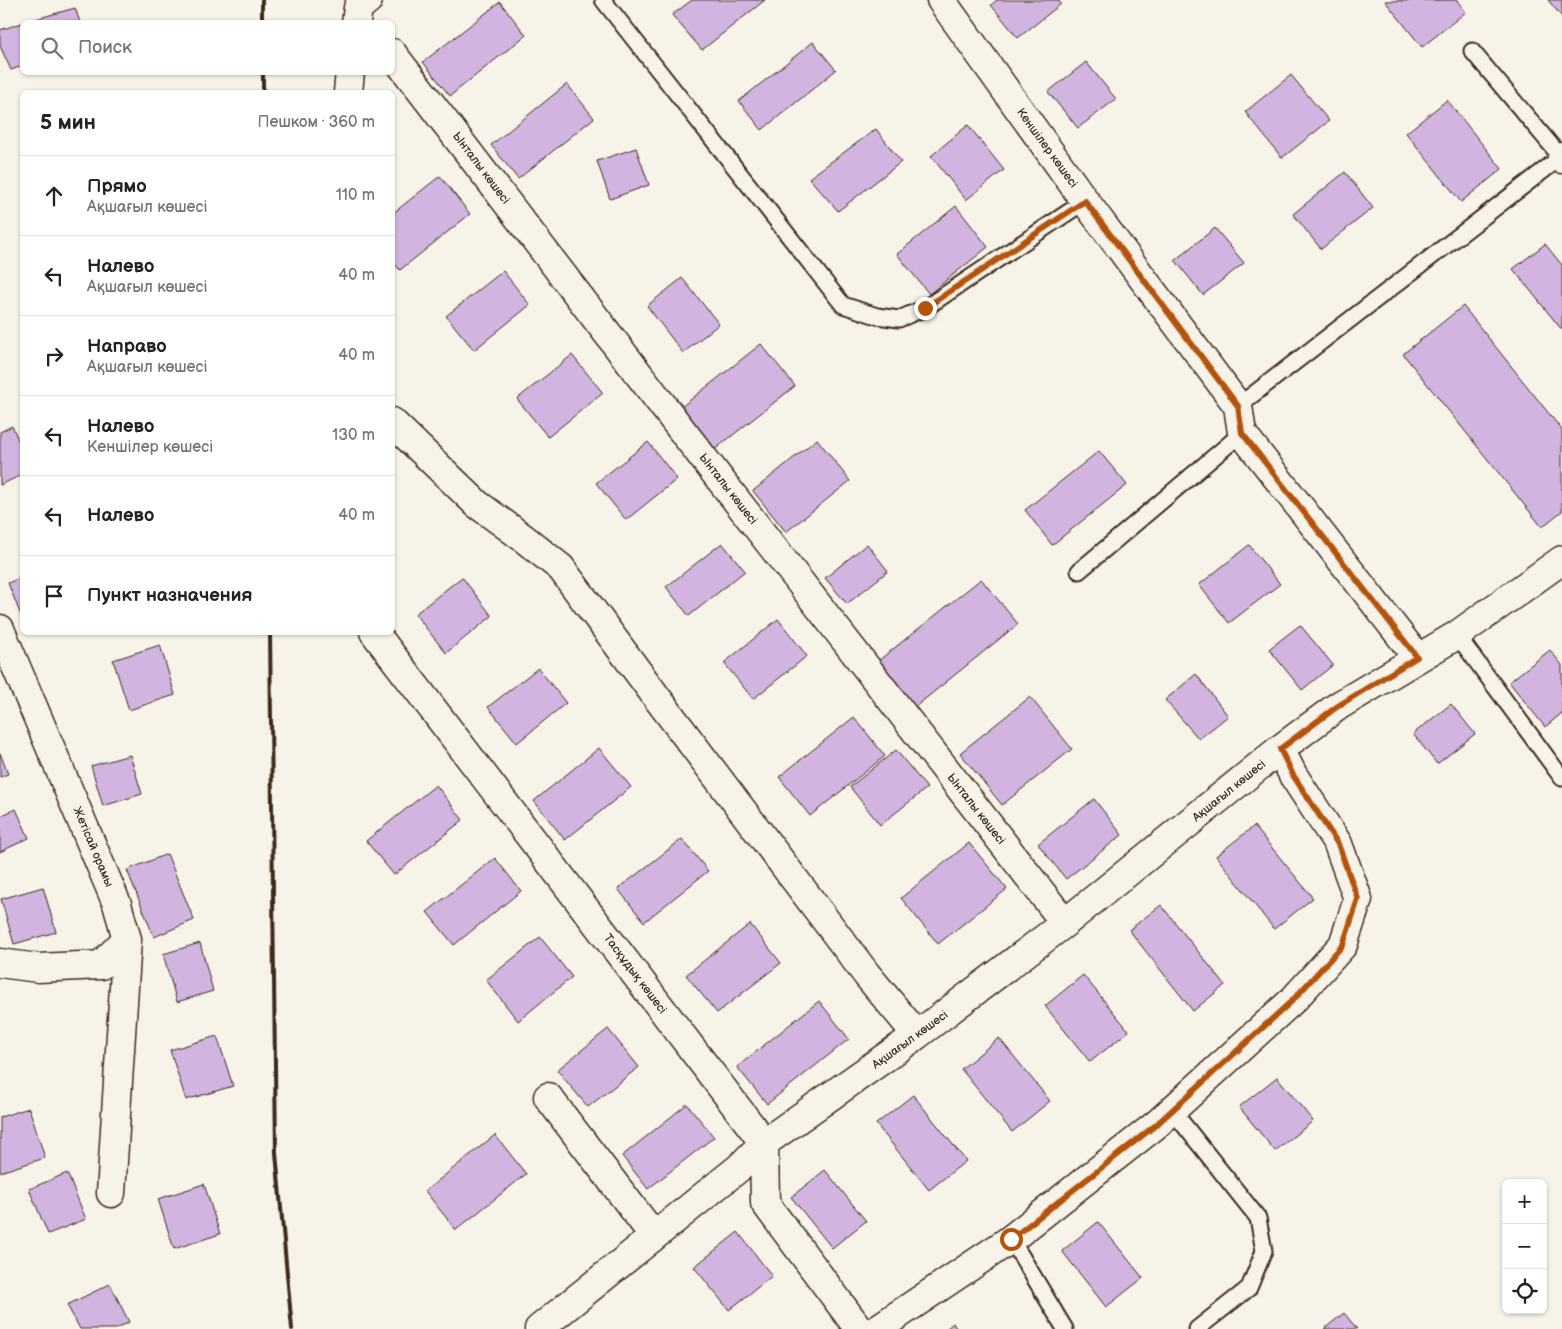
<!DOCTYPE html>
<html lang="ru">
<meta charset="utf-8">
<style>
body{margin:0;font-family:"Balsamiq Sans",sans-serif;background:#f6f6f6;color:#222}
.controls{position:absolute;right:15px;bottom:15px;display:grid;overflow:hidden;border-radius:8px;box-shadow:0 1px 4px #0004}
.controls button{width:45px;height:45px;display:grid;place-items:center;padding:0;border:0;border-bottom:1px solid #e0e0e0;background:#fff;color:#222;font:25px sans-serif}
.stop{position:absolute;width:15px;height:15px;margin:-11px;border:4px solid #b45309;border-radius:50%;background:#fff}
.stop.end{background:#b45309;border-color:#fff;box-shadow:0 1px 5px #0008}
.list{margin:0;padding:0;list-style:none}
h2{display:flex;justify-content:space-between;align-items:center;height:65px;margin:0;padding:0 20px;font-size:21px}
h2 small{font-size:16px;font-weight:400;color:#767676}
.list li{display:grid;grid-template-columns:32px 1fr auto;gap:15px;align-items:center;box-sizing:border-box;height:80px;padding:0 20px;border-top:1px solid #e0e0e0}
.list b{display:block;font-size:19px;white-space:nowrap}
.list p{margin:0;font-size:16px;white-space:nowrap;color:#767676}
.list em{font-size:16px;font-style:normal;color:#767676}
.icon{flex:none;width:28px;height:28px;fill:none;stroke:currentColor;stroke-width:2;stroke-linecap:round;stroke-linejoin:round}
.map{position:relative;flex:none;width:1562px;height:1329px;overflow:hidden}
.search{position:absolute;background:#fff;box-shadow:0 1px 4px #0004;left:20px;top:20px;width:375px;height:55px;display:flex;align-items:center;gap:12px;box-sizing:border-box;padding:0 18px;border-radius:8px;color:#767676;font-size:19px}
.panel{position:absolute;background:#fff;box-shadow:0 1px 4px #0004;left:20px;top:90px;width:375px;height:545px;border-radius:8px}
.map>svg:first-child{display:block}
.building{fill:#d2b4e1;stroke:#3b2a1e}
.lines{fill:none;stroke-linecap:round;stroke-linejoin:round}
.lane-casing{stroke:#3b2a1e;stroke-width:19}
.street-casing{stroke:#3b2a1e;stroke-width:31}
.lane{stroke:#f7f3e8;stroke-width:15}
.street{stroke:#f7f3e8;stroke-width:28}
.rail{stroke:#3b2a1e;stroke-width:4}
.route{stroke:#b45309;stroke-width:6}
.labels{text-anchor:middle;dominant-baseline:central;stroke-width:4.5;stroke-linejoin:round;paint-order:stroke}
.street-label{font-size:12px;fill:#3b2a1e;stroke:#f7f3e8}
</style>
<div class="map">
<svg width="1562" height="1329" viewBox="0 0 1562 1329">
<rect width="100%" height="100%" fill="#f7f3e8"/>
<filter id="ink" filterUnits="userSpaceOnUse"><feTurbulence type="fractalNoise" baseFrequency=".02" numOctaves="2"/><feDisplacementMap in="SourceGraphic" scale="10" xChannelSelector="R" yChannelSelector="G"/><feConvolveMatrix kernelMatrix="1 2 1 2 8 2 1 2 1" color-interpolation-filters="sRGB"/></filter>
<g filter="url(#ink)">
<path class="building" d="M692,0H765L702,50L672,15Z
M997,0H1058L1061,4L1018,38L991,5Z
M1457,0L1466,12L1422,47L1385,1Z
M1548,0H1562V17Z
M500,2L526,35L450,96L423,62Z
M75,8L80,22H25Z
M22,23V66L11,70L0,46V30Z
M813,42L836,70L762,130L739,101Z
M1086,62L1116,99L1078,128L1048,92Z
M1291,75L1329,121L1282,158L1245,112Z
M567,84L594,118L518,179L491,145Z
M1447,100L1502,169L1461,202L1406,133Z
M968,125L1004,170L966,200L931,156Z
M876,129L901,162L838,211L809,178Z
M636,148L649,185L610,199L597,161Z
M1345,172L1373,208L1321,249L1293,214Z
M440,176L470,214L400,270L392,261V214Z
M956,206L988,247L929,294L897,254Z
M1215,228L1244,263L1203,295L1175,260Z
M1545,244L1562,265V330L1513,269Z
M503,271L530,305L474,350L446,316Z
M682,278L719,324L683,353L647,306Z
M1463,306L1562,430V511L1542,527L1403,354Z
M761,344L795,386L714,450L680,408Z
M572,355L603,393L548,437L517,399Z
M12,426L22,448V475L0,485V432Z
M817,439L850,481L786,532L753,491Z
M648,442L677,479L626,520L596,483Z
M1099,451L1127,485L1052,545L1025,510Z
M722,543L745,571L689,616L666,587Z
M867,544L888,571L847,604L825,578Z
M1249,545L1280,584L1229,623L1199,585Z
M22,577V618L8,583Z
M462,577L492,616L446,653L415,614Z
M981,579L1018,624L915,707L878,661Z
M778,619L807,656L753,699L724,663Z
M1300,625L1333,665L1302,690L1269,649Z
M160,645L175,695L129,710L113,660Z
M1550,650L1562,665V713L1545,727L1509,682Z
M538,668L566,703L517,743L488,707Z
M1196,674L1228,716L1199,739L1165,700Z
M1030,697L1072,749L1002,805L960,753Z
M1451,704L1475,734L1437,764L1413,734Z
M854,717L885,756L810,816L779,777Z
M599,748L631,787L565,840L534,801Z
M896,750L927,788L880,825L850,787Z
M0,753L8,774L0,777Z
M130,755L142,794L103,806L91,766Z
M436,785L463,820L394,875L366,841Z
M1094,799L1122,835L1066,879L1038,844Z
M16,809L29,838L0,852V816Z
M1254,826L1313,898L1274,929L1216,856Z
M682,839L708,871L644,922L618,889Z
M969,843L1007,889L938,944L901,898Z
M167,854L194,920L154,937L127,870Z
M495,858L521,891L454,945L427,912Z
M43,887L56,932L14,944L1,899Z
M1161,905L1225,985L1193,1011L1129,930Z
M750,924L781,963L717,1013L686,975Z
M540,937L572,977L518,1021L486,980Z
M200,943L213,991L177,1002L163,954Z
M1083,975L1129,1031L1090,1062L1045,1006Z
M819,1001L849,1039L767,1104L737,1067Z
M608,1029L639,1067L588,1107L557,1070Z
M217,1036L233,1086L186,1100L170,1050Z
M999,1038L1050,1101L1012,1132L961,1069Z
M1277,1077L1313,1121L1275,1151L1239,1107Z
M913,1095L966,1161L929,1190L876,1124Z
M687,1104L714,1137L648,1189L622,1156Z
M29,1108L45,1158L0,1172V1117Z
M495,1135L526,1174L456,1230L425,1191Z
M825,1170L866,1221L832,1248L791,1197Z
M67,1173L86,1219L48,1234L29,1189Z
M204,1184L220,1234L174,1249L158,1199Z
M1098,1222L1143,1278L1106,1307L1062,1251Z
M738,1232L772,1276L729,1310L694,1267Z
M110,1284L129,1322L116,1329H80L67,1305Z
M1344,1313L1357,1329H1324Z
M953,1323L957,1329H946Z"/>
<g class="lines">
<g class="lane-casing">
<path id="lane" d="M603,0L843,305L877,316L899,319L925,308L1085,201
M1238,406L1561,157L1472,51
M1079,571L1242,433
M1457,635L1562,778
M1172,1110L1258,1218L1264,1251L1249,1288L1197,1329
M1011,1239L1065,1329"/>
</g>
<g class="street-casing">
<path id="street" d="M941,0L1085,201L1238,406L1242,433L1417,657
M356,22L358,8L368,0
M392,53L684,433L1065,923
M348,92L350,72
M1562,157V159
M392,422L477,504L522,537L561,568L658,699L867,975L917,1035
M0,629L117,904L127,939L101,965L38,968L0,963
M374,632L764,1143L765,1203L859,1329
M548,1097L654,1236
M111,1193L127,939
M539,1329L740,1167L764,1143L917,1035L1065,923L1280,749L1338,706L1457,635L1562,560
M877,1329L1011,1239L1157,1124L1294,999L1343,945L1358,899L1338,844L1293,775L1280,749"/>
</g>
<use href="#lane" class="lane"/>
<use href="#street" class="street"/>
<path class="rail" d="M262,0V22
M263,72V92
M270,632L276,1153L292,1329"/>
</g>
</g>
<g class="lines" filter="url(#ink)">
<path class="route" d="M925,308L1085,201L1238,406L1242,433L1417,657L1338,706L1280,749L1293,775L1338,844L1358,899L1343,945L1294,999L1157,1124L1011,1239"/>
</g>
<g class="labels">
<g class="street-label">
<text transform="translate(1047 148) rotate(54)">Кеншілер көшесі</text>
<text transform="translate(481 168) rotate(53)">Ынталы көшесі</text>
<text transform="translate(728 489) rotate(52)">Ынталы көшесі</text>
<text transform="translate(1229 791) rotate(-39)">Ақшағыл көшесі</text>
<text transform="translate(976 809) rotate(52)">Ынталы көшесі</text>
<text transform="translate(93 847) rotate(67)">Жетісай орамы</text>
<text transform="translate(635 974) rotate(53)">Тасқұдық көшесі</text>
<text transform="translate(910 1040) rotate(-36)">Ақшағыл көшесі</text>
</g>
</g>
</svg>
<div class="controls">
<button>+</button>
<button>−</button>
<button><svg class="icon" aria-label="locate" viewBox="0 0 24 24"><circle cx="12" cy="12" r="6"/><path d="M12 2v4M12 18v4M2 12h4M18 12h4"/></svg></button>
</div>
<div class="stop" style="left:1011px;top:1239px"></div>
<div class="stop end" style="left:925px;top:308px"></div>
<div class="search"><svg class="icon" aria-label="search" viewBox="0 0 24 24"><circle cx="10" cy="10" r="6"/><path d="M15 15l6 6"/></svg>Поиск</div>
<section class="panel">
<h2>5 мин<small>Пешком · 360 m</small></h2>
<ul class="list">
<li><svg class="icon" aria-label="ahead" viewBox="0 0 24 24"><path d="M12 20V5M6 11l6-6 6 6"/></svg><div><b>Прямо</b><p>Ақшағыл көшесі</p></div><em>110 m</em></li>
<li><svg class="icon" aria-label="left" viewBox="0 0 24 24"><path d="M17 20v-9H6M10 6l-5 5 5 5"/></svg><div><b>Налево</b><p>Ақшағыл көшесі</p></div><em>40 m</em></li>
<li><svg class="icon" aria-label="right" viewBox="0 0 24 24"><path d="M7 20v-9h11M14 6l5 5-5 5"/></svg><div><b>Направо</b><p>Ақшағыл көшесі</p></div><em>40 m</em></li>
<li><svg class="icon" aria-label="left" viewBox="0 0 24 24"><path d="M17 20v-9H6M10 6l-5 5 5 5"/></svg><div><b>Налево</b><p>Кеншілер көшесі</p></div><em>130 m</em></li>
<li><svg class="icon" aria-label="left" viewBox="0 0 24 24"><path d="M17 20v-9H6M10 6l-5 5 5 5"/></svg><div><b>Налево</b></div><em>40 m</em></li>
<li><svg class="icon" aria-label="arrive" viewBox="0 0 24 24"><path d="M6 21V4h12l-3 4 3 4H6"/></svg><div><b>Пункт назначения</b></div></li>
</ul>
</section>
</div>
